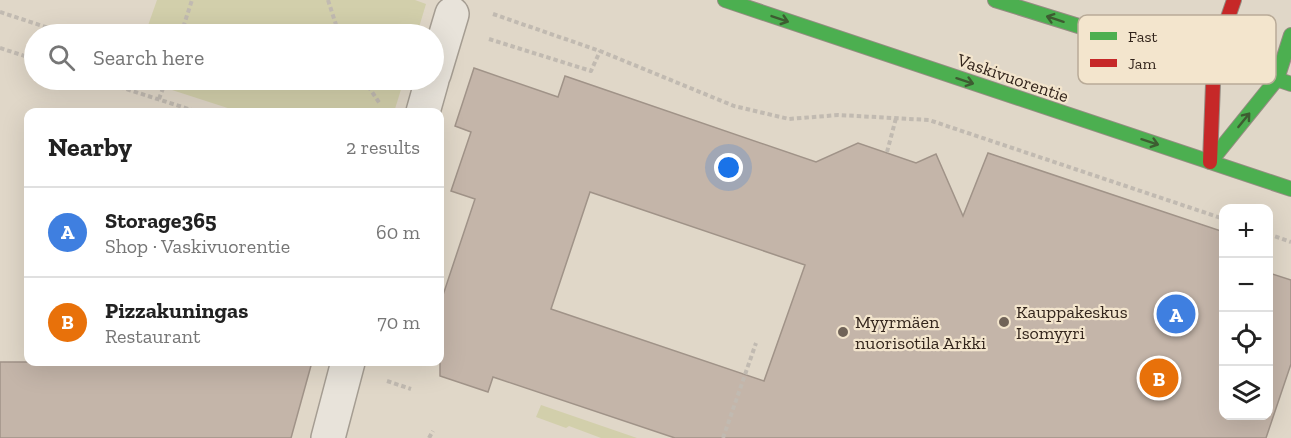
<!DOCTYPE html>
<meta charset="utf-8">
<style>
body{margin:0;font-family:"Zilla Slab",serif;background:#f2f2f2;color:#222}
.controls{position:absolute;right:18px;bottom:18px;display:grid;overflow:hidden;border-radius:12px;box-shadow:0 6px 24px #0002}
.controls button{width:54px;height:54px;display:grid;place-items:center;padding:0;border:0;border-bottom:2px solid #e0e0e0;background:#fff;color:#222;font:30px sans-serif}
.you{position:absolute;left:729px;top:168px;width:21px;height:21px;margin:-15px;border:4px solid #fff;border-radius:50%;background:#1a73e8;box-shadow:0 0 0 9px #1a73e833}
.badge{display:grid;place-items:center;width:39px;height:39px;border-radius:50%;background:#0b8043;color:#fff;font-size:20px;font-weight:700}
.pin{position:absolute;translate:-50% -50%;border:3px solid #fff;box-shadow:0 2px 6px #0006}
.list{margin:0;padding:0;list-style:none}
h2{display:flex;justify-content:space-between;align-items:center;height:78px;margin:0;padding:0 24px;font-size:26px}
h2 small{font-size:20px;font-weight:400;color:#767676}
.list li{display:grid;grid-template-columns:39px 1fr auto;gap:18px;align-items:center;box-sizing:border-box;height:90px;padding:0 24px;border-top:2px solid #e0e0e0}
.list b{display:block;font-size:22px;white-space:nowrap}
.list p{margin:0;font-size:20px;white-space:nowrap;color:#767676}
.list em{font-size:20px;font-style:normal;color:#767676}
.icon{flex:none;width:33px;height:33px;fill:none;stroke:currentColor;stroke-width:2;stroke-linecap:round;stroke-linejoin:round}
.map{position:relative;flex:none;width:1291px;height:438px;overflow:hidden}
.search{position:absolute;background:#fff;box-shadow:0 6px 24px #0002;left:24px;top:24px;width:420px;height:66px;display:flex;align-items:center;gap:15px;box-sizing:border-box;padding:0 21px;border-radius:33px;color:#767676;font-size:22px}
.panel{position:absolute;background:#fff;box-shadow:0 6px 24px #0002;left:24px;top:108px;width:420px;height:258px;border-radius:12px}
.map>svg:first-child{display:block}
.green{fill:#d2cfab}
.building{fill:#c4b5a9;stroke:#a09388;stroke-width:1.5;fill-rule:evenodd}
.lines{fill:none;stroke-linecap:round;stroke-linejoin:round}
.street-casing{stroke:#a59d92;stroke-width:36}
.fast-casing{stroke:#958c82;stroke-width:16}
.jam-casing{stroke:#958c82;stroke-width:16}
.path{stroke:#c1bab1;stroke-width:4;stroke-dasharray:4.5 3;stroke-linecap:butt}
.street{stroke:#e8e3da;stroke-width:33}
.fast{stroke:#4caf50;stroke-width:14}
.jam{stroke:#c62828;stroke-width:14}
.oneway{stroke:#3d5c31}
.poi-dot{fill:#706358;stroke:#f3e5cd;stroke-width:2}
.labels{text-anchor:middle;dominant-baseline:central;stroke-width:4.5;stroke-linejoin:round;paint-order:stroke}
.street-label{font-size:18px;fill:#33251c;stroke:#f3e5cd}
.poi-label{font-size:18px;fill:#33251c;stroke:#f3e5cd;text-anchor:start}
.key{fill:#f3e5cd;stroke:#b9ab98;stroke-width:1.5}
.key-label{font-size:16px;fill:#33251c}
</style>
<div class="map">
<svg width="1291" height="438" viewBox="0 0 1291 438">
<rect width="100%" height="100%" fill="#e0d7c8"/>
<path class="green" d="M157,0H415L426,4L417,34H145Z
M141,80H404L394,112H240Z
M541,405L637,438H601L569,426L566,428L536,417Z"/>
<path class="building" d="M474,68L558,97L565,76L816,162L858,143L916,163L936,154L963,216L988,153L1224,232V416H1269V273L1291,280V364L1266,438H675L493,377L488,392L440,376V304L475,199L451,191L471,132L455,126ZM590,192L805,265L764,381L551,309Z
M0,362H312L291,438H0Z"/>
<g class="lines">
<g class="street-casing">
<path id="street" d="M434,74L452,14
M423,112L432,80
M328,438L348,362"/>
</g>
<g class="fast-casing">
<path id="fast" d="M725,0L1291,189
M995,0L1085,28L1214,58L1291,84
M1210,162L1277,79L1291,35"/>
</g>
<g class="jam-casing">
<path id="jam" d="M1210,162L1214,58L1234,0"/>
</g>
<path class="path" d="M328,0L339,34
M0,12L67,34
M493,14L600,51L734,106L789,119L838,115L929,120L1224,219
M181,34L192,0
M489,39L591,71L600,51
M0,48L34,59
M98,80L198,112
M364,80L380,104
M159,99L166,80
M887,152L896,118
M1268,234L1291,242
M387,381L411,389
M429,438L433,431
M723,438L756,343"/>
<use href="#street" class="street"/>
<use href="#fast" class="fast"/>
<use href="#jam" class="jam"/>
</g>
<defs><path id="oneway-shaft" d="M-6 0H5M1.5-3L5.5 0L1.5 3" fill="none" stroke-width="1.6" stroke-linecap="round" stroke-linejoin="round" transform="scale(1.5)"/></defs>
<g class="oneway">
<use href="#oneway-shaft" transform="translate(780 19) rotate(19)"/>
<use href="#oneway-shaft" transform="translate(1055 19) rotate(-162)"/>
<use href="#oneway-shaft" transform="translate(965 81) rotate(18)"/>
<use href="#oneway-shaft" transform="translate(1244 120) rotate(-51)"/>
<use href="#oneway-shaft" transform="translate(1150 142) rotate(18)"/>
</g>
<g class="poi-dot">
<circle cx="1004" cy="322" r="6"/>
<circle cx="843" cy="332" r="6"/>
</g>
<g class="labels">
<g class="street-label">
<text transform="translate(1013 78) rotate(19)">Vaskivuorentie</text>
</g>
<g class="poi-label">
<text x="1016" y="312">Kauppakeskus<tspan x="1016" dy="21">Isomyyri</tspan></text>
<text x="855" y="322">Myyrmäen<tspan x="855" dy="21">nuorisotila Arkki</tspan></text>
</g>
</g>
<rect x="1078" y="15" width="198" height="69" rx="9" class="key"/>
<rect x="1090" y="32" width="27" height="8" fill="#4caf50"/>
<rect x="1090" y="59" width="27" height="8" fill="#c62828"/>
<g class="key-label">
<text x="1128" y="42">Fast</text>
<text x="1128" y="69">Jam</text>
</g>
</svg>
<div class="controls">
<button>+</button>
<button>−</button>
<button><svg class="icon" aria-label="locate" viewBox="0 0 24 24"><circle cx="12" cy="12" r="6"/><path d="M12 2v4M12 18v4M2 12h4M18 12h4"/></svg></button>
<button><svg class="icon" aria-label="layers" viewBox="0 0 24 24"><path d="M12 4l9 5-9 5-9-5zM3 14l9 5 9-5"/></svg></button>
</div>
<div class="you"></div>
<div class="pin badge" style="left:1176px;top:314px;background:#3f7fe0">A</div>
<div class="pin badge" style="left:1159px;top:378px;background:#e8710a">B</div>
<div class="search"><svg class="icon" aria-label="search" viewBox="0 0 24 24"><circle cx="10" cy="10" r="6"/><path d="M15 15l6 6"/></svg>Search here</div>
<section class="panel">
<h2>Nearby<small>2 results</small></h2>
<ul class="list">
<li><span class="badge" style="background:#3f7fe0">A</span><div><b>Storage365</b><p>Shop · Vaskivuorentie</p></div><em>60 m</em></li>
<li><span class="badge" style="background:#e8710a">B</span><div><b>Pizzakuningas</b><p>Restaurant</p></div><em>70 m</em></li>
</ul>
</section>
</div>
